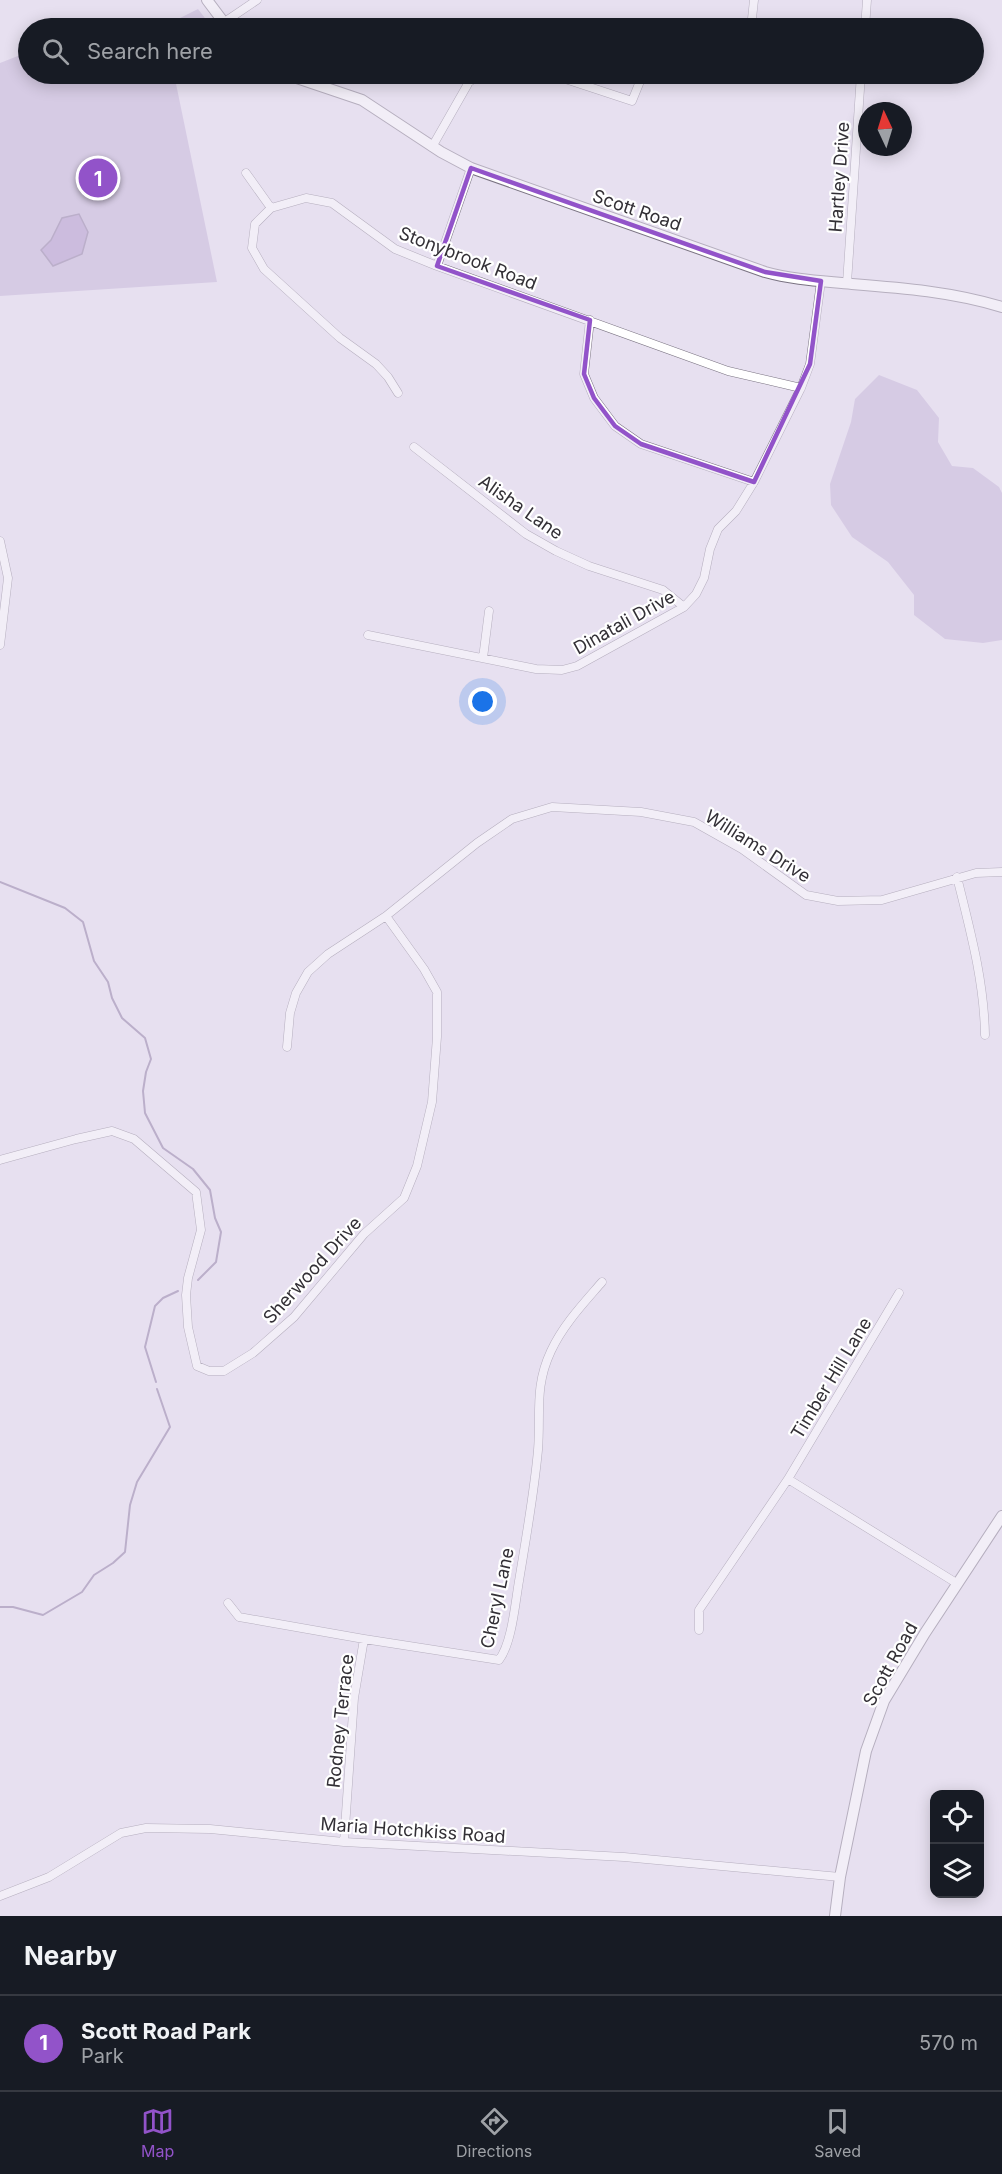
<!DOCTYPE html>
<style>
body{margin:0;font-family:Inter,sans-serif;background:#242831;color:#f1f3f6}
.controls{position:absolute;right:18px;bottom:18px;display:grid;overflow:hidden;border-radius:12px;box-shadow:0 3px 15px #0003}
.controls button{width:54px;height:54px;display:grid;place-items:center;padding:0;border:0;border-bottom:2px solid #363941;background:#171b24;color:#f1f3f6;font:30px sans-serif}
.compass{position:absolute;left:858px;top:102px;width:54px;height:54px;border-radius:50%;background:#171b24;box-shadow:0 3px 15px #0003;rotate:356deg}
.you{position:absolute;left:483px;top:702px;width:21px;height:21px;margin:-15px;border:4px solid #fff;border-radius:50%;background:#1a73e8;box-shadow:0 0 0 9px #1a73e833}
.badge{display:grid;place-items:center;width:39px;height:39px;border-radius:50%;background:#9253c9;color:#fff;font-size:20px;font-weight:700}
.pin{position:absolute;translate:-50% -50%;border:3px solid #fff;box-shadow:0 2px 6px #0006}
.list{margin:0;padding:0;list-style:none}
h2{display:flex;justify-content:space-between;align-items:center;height:78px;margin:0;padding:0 24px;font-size:26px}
h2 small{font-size:20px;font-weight:400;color:#9ea1a6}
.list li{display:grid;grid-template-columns:39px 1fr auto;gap:18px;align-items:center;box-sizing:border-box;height:96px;padding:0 24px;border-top:2px solid #363941}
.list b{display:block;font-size:22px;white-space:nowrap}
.list p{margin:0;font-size:20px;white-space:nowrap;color:#9ea1a6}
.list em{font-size:20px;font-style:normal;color:#9ea1a6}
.icon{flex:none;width:33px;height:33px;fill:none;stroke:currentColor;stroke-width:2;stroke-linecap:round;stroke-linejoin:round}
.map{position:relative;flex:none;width:1002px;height:1916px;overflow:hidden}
.search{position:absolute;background:#171b24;box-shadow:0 3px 15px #0003;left:18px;right:18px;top:18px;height:66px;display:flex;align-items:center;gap:15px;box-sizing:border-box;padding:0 21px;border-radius:33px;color:#9ea1a6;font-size:22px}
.sheet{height:174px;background:#171b24}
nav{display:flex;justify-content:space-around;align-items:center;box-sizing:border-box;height:84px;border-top:2px solid #363941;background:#171b24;font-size:16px;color:#9ea1a6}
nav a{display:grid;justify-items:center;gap:3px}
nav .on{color:#9253c9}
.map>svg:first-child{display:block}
.green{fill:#c2b2d6}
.water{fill:#aa90c7;stroke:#86739c;stroke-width:1.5}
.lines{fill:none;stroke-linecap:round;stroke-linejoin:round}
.stream{stroke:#86739c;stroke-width:2}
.street-casing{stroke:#7a7382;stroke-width:9}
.secondary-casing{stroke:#7a7382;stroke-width:12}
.street{stroke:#fff;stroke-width:8}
.secondary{stroke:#fff;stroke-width:10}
.marked{fill:none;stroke:#9253c9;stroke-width:4.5;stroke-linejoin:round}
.labels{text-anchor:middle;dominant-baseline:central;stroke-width:4.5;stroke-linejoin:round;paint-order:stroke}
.street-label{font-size:18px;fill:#333036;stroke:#fff}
</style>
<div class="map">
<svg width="1002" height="1916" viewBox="0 0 1002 1916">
<rect width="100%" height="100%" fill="#e7e0f0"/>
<path class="green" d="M198,9L211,26L207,28H160Z
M28,52V74H174L217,282L0,296V63Z
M879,375L917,390L939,418L938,442L952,466L973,468L999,487L1002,493V640L983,643L945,639L914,615V595L888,562L852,537L831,505L830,484L851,422L855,399Z"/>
<path class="water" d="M79,214L88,232L82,254L53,266L41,250L51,240L62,218Z"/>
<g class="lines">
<path class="stream" d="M0,882L65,908L83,922L94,961L108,982L112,998L122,1018L145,1038L151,1059L146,1072L143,1091L145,1113L163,1148L193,1169L210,1190L215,1218L221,1232L216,1262L198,1280
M156,1382L145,1347L155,1306L163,1298L178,1291
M0,1607H13L43,1615L82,1592L94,1575L113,1563L125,1552L130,1505L137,1482L170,1427L157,1389"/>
<g class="street-casing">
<path id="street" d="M223,23L257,0
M680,28H700
M751,28L754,0
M865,28L867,0
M550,74L632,101L643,74
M432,147L469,82L482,74
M246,173L271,208
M437,266L471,168
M847,283L861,74
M590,320L584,374L594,398L615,426L641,444L754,482
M398,393L388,377L376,364L340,338L264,269L252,248L255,224L271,208L306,198L332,203L395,249L437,266L728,371L801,388
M414,447L526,534L556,551L589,566L663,590L684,607
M0,541L8,578L0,645
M368,635L536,669L562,670L577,666L684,607L696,594L704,578L710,549L718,529L736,511L754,482L801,388L810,364L821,281
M483,658L489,611
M957,877C970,930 984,980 985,1035
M287,1047L290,1013L296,993L308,972L328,954L386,916L477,843L512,819L552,807L641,812L694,822L742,849L806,895L838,901L882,900L976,873L1002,872
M0,1160L76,1139L112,1131L134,1139L196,1192L201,1230L188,1278L186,1295L188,1327L197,1366L209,1371H224L253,1353L294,1317L364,1234L404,1198L417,1166L432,1102L437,1037V992L424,969L386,916
M788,1479L958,1584
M228,1603L239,1617L364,1639L499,1660C512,1643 515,1604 519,1581C526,1538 534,1494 538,1450C541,1413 534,1387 551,1351C563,1325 583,1304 602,1282
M699,1630V1610L788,1479L899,1293
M344,1842L354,1698L364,1639
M0,1896L49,1877L121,1833L146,1828L210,1829L344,1842L624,1857L840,1877"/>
</g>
<g class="secondary-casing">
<path id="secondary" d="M207,0L228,28
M285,74L362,100L441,152L471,168L765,272C794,280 822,281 852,284C903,288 953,292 1002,307
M835,1916L840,1877L866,1751L884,1701L925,1633L1002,1516"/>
</g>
<use href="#street" class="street"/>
<use href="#secondary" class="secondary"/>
</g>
<path d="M0 0H1002V1916H0ZM471,168L765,272L821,281L810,364L754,482L641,444L615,426L594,398L584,374L590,320L437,266Z" fill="#e7e0f0" fill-opacity=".55" fill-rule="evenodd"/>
<path class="marked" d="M471,168L765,272L821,281L810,364L754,482L641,444L615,426L594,398L584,374L590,320L437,266Z"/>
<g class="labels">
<g class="street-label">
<text transform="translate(839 177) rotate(-86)">Hartley Drive</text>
<text transform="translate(637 210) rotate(19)">Scott Road</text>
<text transform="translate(468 258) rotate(21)">Stonybrook Road</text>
<text transform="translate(521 507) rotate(35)">Alisha Lane</text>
<text transform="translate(624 622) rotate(-29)">Dinatali Drive</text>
<text transform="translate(758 846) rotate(32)">Williams Drive</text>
<text transform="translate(312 1270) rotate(-48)">Sherwood Drive</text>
<text transform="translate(831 1378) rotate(-59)">Timber Hill Lane</text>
<text transform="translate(497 1598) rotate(-78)">Cheryl Lane</text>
<text transform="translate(890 1664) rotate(-61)">Scott Road</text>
<text transform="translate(340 1721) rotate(-84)">Rodney Terrace</text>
<text transform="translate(413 1830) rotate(4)">Maria Hotchkiss Road</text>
</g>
</g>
</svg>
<div class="controls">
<button><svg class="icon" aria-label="locate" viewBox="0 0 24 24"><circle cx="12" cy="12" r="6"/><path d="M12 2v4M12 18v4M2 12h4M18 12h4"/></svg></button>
<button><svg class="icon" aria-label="layers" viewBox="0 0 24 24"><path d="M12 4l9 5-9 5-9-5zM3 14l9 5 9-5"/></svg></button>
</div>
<svg class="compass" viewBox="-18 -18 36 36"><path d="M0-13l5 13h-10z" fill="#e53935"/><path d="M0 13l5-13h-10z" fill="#9ea1a6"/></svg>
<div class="you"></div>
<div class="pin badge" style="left:98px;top:178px">1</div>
<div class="search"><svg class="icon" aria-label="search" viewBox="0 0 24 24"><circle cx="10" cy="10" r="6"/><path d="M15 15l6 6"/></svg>Search here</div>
</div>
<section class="sheet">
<h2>Nearby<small></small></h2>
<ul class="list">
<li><span class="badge">1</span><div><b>Scott Road Park</b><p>Park</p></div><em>570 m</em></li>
</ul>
</section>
<nav>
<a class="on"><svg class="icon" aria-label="map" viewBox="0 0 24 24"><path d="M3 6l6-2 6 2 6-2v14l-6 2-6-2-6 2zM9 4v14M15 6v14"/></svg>Map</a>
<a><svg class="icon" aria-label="directions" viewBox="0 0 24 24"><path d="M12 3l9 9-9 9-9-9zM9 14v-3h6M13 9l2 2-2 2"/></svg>Directions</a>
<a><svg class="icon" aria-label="saved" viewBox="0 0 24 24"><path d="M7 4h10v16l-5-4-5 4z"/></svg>Saved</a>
</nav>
